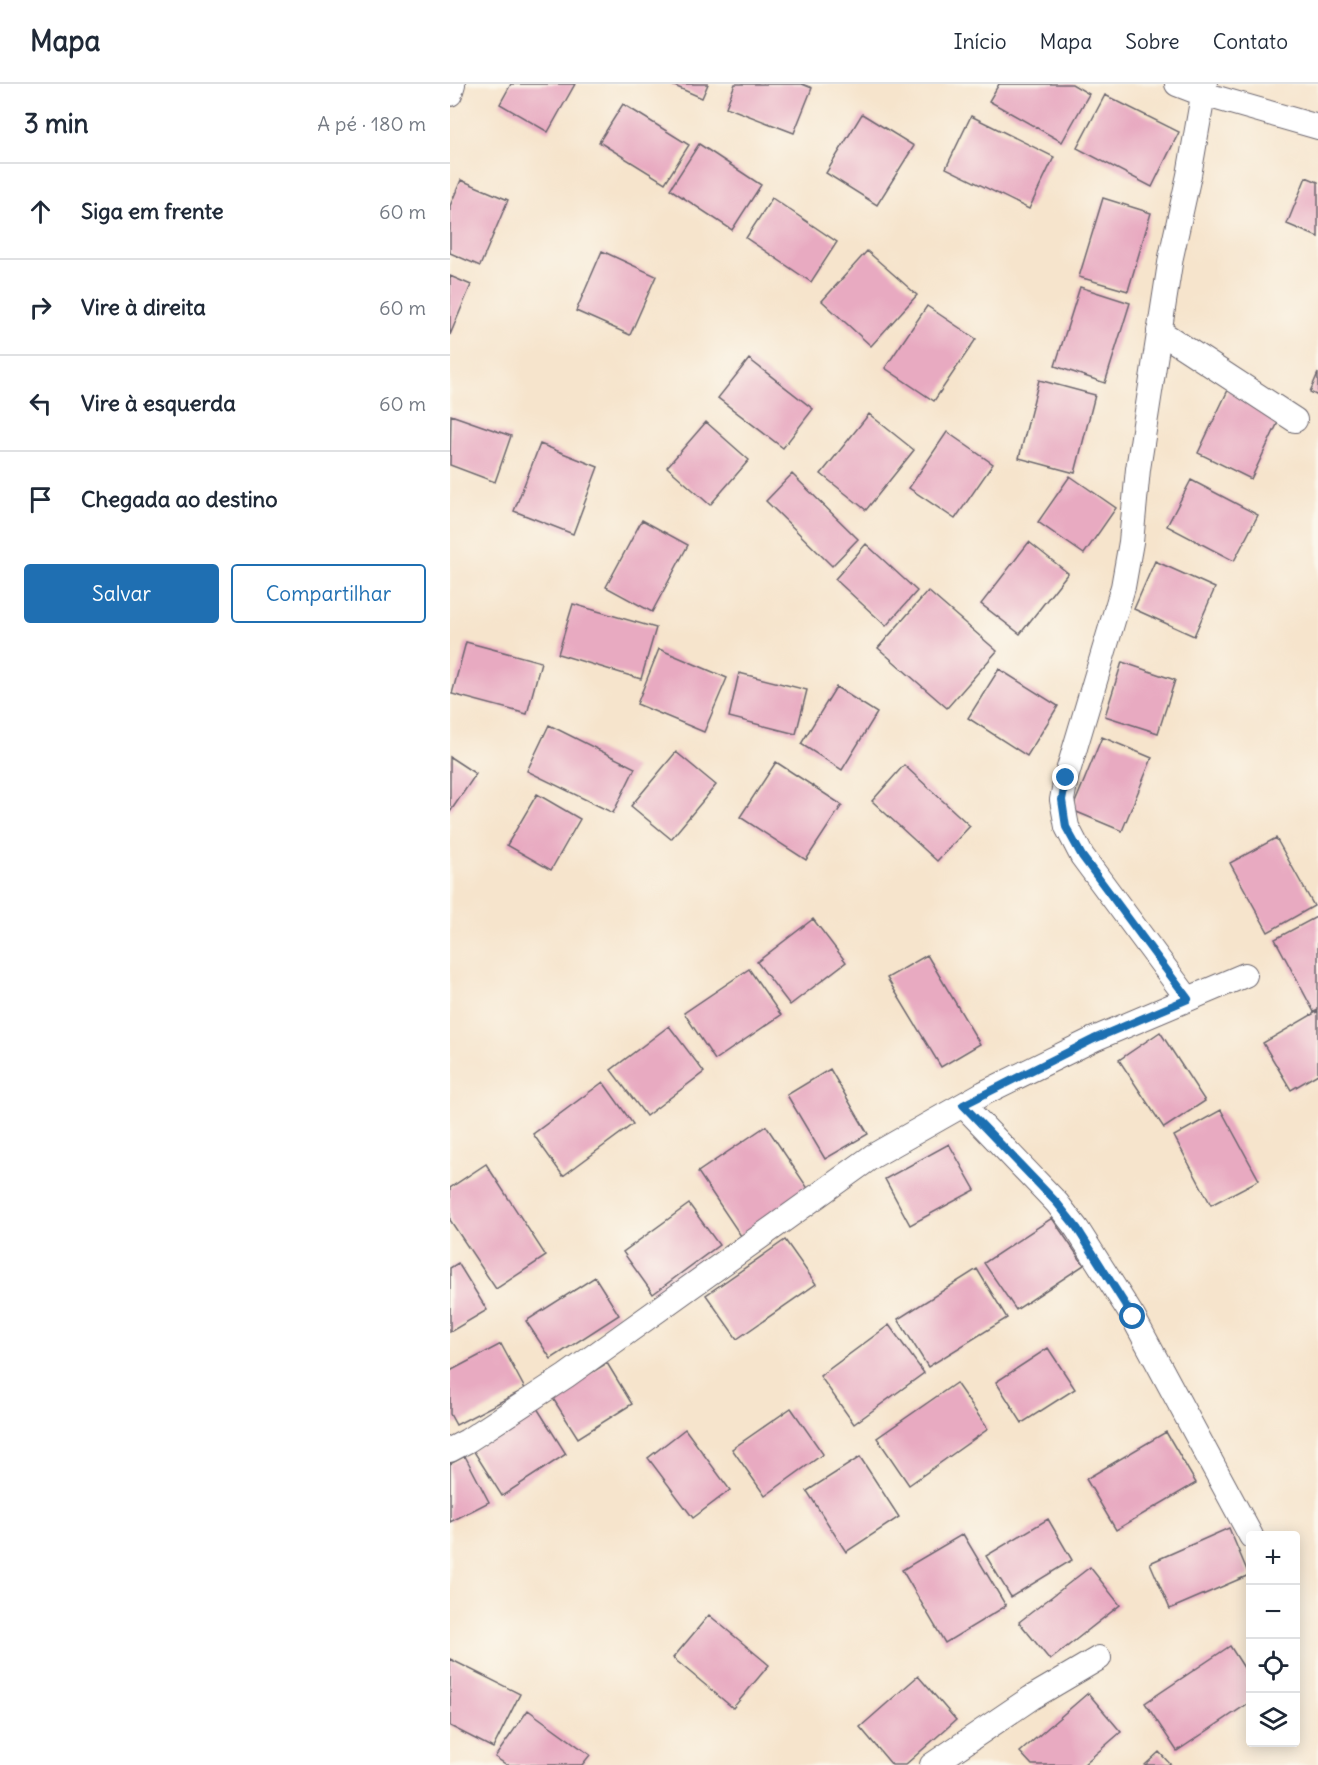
<!DOCTYPE html>
<html lang="pt">
<meta charset="utf-8">
<style>
body{margin:0;font-family:Delius,sans-serif;background:#f2f2f3;color:#1f2937}
.controls{position:absolute;right:18px;bottom:18px;display:grid;overflow:hidden;border-radius:6px;box-shadow:0 3px 15px #0003}
.controls button{width:54px;height:54px;display:grid;place-items:center;padding:0;border:0;border-bottom:2px solid #e0e1e3;background:#fff;color:#1f2937;font:30px sans-serif}
.stop{position:absolute;width:18px;height:18px;margin:-14px;border:4px solid #1f6fb2;border-radius:50%;background:#fff}
.stop.end{background:#1f6fb2;border-color:#fff;box-shadow:0 2px 6px #0008}
.list{margin:0;padding:0;list-style:none}
h2{display:flex;justify-content:space-between;align-items:center;height:78px;margin:0;padding:0 24px;font-size:26px}
h2 small{font-size:20px;font-weight:400;color:#747a83}
.list li{display:grid;grid-template-columns:39px 1fr auto;gap:18px;align-items:center;box-sizing:border-box;height:96px;padding:0 24px;border-top:2px solid #e0e1e3}
.list b{display:block;font-size:22px;white-space:nowrap}
.list em{font-size:20px;font-style:normal;color:#747a83}
.actions{display:flex;gap:12px;padding:18px 24px}
.actions a{flex:1;padding:14px 0;border:2px solid #1f6fb2;border-radius:6px;text-align:center;font-size:21px;color:#1f6fb2}
.actions .main{background:#1f6fb2;color:#fff}
.icon{flex:none;width:33px;height:33px;fill:none;stroke:currentColor;stroke-width:2;stroke-linecap:round;stroke-linejoin:round}
.map{position:relative;flex:none;width:868px;height:1681px;overflow:hidden}
header{display:flex;align-items:center;gap:36px;box-sizing:border-box;height:84px;padding:0 30px;background:#fff;border-bottom:2px solid #e0e1e3}
header strong{font-size:28px}
nav{display:flex;gap:33px;margin-inline-start:auto;font-size:21px}
main{display:flex}
aside{flex:1;background:#fff}
.map>svg:first-child{display:block}
.building{fill:#e8aac1}
.lines{fill:none;stroke-linecap:round;stroke-linejoin:round}
.street-casing{stroke:#6c666e;stroke-width:26}
.street{stroke:#fff;stroke-width:24}
.route{stroke:#1f6fb2;stroke-width:8}
</style>
<header>
<strong>Mapa</strong>
<nav><a>Início</a><a>Mapa</a><a>Sobre</a><a>Contato</a></nav>
</header>
<main>
<aside>
<h2>3 min<small>A pé · 180 m</small></h2>
<ul class="list">
<li><svg class="icon" aria-label="ahead" viewBox="0 0 24 24"><path d="M12 20V5M6 11l6-6 6 6"/></svg><div><b>Siga em frente</b></div><em>60 m</em></li>
<li><svg class="icon" aria-label="right" viewBox="0 0 24 24"><path d="M7 20v-9h11M14 6l5 5-5 5"/></svg><div><b>Vire à direita</b></div><em>60 m</em></li>
<li><svg class="icon" aria-label="left" viewBox="0 0 24 24"><path d="M17 20v-9H6M10 6l-5 5 5 5"/></svg><div><b>Vire à esquerda</b></div><em>60 m</em></li>
<li><svg class="icon" aria-label="arrive" viewBox="0 0 24 24"><path d="M6 21V4h12l-3 4 3 4H6"/></svg><div><b>Chegada ao destino</b></div></li>
</ul>
<div class="actions"><a class="main">Salvar</a><a>Compartilhar</a></div>
</aside>
<div class="map">
<svg width="868" height="1681" viewBox="0 0 868 1681">
<rect width="100%" height="100%" fill="#fbf7ec"/>
<filter id="ink" filterUnits="userSpaceOnUse"><feTurbulence type="fractalNoise" baseFrequency=".0167" numOctaves="2"/><feDisplacementMap in="SourceGraphic" scale="12" xChannelSelector="R" yChannelSelector="G"/><feConvolveMatrix kernelMatrix="1 2 1 2 8 2 1 2 1" color-interpolation-filters="sRGB"/></filter>
<filter id="wash" filterUnits="userSpaceOnUse"><feTurbulence type="fractalNoise" baseFrequency=".008" numOctaves="4" result="noise"/><feDisplacementMap in="SourceGraphic" scale="24" xChannelSelector="R" yChannelSelector="G"/><feGaussianBlur stdDeviation="1.35" result="paint"/><feColorMatrix in="noise" values="0 0 0 0 0 0 0 0 0 0 0 0 0 0 0 0 0 1.4 0 .05"/><feComposite in="paint" operator="in"/></filter>
<g filter="url(#wash)">
<rect width="100%" height="100%" fill="#f6e4cc"/>
<g id="blocks">
<path class="building" d="M61,0H125L98,48L50,20Z
M220,0H258L252,14Z
M285,0H352L362,4L344,49L276,23Z
M549,0H622L639,10L612,58L539,17Z
M655,11L729,48L702,103L627,64Z
M173,20L239,61L215,99L149,58Z
M412,30L464,62L427,121L376,89Z
M521,32L604,73L579,125L496,84Z
M249,60L311,101L282,146L220,105Z
M856,93L868,98V153L837,140Z
M11,96L58,116L30,182L0,169V122Z
M322,114L387,158L361,198L296,154Z
M653,114L701,129L678,207L629,193Z
M152,167L206,192L180,251L126,227Z
M417,167L467,211L421,262L372,217Z
M0,192L21,201L0,251Z
M630,203L680,219L655,299L605,282Z
M477,222L526,255L484,317L435,284Z
M299,275L363,325L333,364L268,314Z
M868,289V312L860,308Z
M589,296L645,311L625,389L569,374Z
M779,304L832,330L801,395L748,369Z
M419,330L464,366L416,426L371,390Z
M1,331L61,352L45,398L0,381Z
M256,338L299,376L260,421L217,383Z
M497,348L543,380L505,435L459,404Z
M90,360L148,383L123,450L64,427Z
M342,390L408,455L382,482L316,417Z
M620,392L666,424L634,470L588,438Z
M741,396L808,431L784,477L717,442Z
M192,436L238,461L202,528L156,503Z
M579,458L618,489L570,550L531,520Z
M416,460L467,507L436,542L385,495Z
M705,477L765,504L744,552L684,525Z
M478,507L547,567L497,624L428,564Z
M123,520L206,544L191,595L108,570Z
M16,558L91,578L77,630L2,610Z
M209,565L277,594L254,648L187,620Z
M672,578L725,596L708,649L655,632Z
M549,585L608,622L577,672L518,634Z
M289,589L357,606L346,650L279,633Z
M386,603L427,629L392,686L351,660Z
M99,641L185,684L163,729L77,687Z
M652,653L702,674L672,747L622,726Z
M226,668L266,701L221,755L181,722Z
M0,673L26,690L0,728Z
M326,678L392,721L356,776L290,733Z
M454,681L520,742L487,777L422,717Z
M87,710L130,735L101,786L57,761Z
M826,754L864,822L818,848L780,779Z
M868,832V926L864,928L825,855Z
M363,835L396,878L340,921L307,878Z
M477,871L530,960L491,983L437,894Z
M299,885L331,931L265,976L234,929Z
M868,927V990L841,1006L813,959Z
M219,942L254,988L196,1032L161,986Z
M710,948L755,1017L714,1044L669,976Z
M380,985L418,1050L375,1075L337,1011Z
M153,998L183,1040L113,1092L83,1050Z
M771,1026L809,1096L761,1121L724,1052Z
M316,1042L359,1106L291,1152L248,1088Z
M499,1060L525,1106L460,1141L435,1095Z
M36,1080L96,1172L46,1205L0,1136V1104Z
M239,1120L269,1161L203,1210L173,1168Z
M602,1134L634,1181L566,1226L534,1179Z
M335,1156L366,1200L287,1255L256,1211Z
M8,1179L37,1226L0,1248V1184Z
M527,1185L557,1234L478,1283L448,1235Z
M145,1193L169,1231L101,1275L76,1237Z
M439,1241L474,1289L404,1340L370,1292Z
M51,1260L75,1305L6,1341L0,1330V1287Z
M598,1264L625,1305L572,1339L546,1298Z
M157,1279L182,1320L128,1354L102,1313Z
M506,1299L538,1345L459,1401L427,1354Z
M87,1324L116,1370L52,1412L23,1366Z
M341,1324L373,1370L315,1412L282,1365Z
M235,1345L280,1406L243,1434L198,1374Z
M716,1348L746,1399L666,1446L636,1395Z
M15,1372L39,1418L0,1438V1380Z
M410,1373L449,1433L396,1468L357,1407Z
M598,1435L622,1476L561,1513L536,1472Z
M779,1444L799,1491L720,1525L700,1479Z
M513,1450L556,1522L495,1559L452,1486Z
M640,1483L670,1521L600,1576L569,1538Z
M259,1531L319,1581L283,1624L223,1574Z
M780,1562L800,1593V1618L727,1667L695,1619Z
M0,1575L70,1610L43,1664L0,1642Z
M468,1592L506,1636L455,1681H442L410,1643Z
M638,1609L671,1648L633,1681H582L570,1668Z
M78,1626L140,1671L132,1681H57L45,1673Z
M709,1668L721,1681H695Z"/>
</g>
</g>
<g filter="url(#ink)">
<use href="#blocks" fill-opacity="0" stroke="#6c666e" stroke-width="1.5"/>
<g class="lines">
<g class="street-casing">
<path id="street" d="M727,0L753,10L868,43
M0,10L3,0
M709,247L845,336
M738,915L632,772L617,743L612,716L616,694L673,503L681,458L688,385L721,173L739,91L755,0
M513,1021L607,1119L627,1145L683,1233L801,1452
M0,1366L17,1357L116,1292L423,1072L534,1009L644,955L795,891
M482,1681L581,1614L649,1574"/>
</g>
<use href="#street" class="street"/>
</g>
</g>
<g class="lines" filter="url(#ink)">
<path class="route" d="M616,694L612,716L616,743L632,772L738,915L644,955L513,1021L607,1119L627,1144L683,1233"/>
</g>
</svg>
<div class="controls">
<button>+</button>
<button>−</button>
<button><svg class="icon" aria-label="locate" viewBox="0 0 24 24"><circle cx="12" cy="12" r="6"/><path d="M12 2v4M12 18v4M2 12h4M18 12h4"/></svg></button>
<button><svg class="icon" aria-label="layers" viewBox="0 0 24 24"><path d="M12 4l9 5-9 5-9-5zM3 14l9 5 9-5"/></svg></button>
</div>
<div class="stop" style="left:683px;top:1233px"></div>
<div class="stop end" style="left:616px;top:694px"></div>
</div>
</main>
